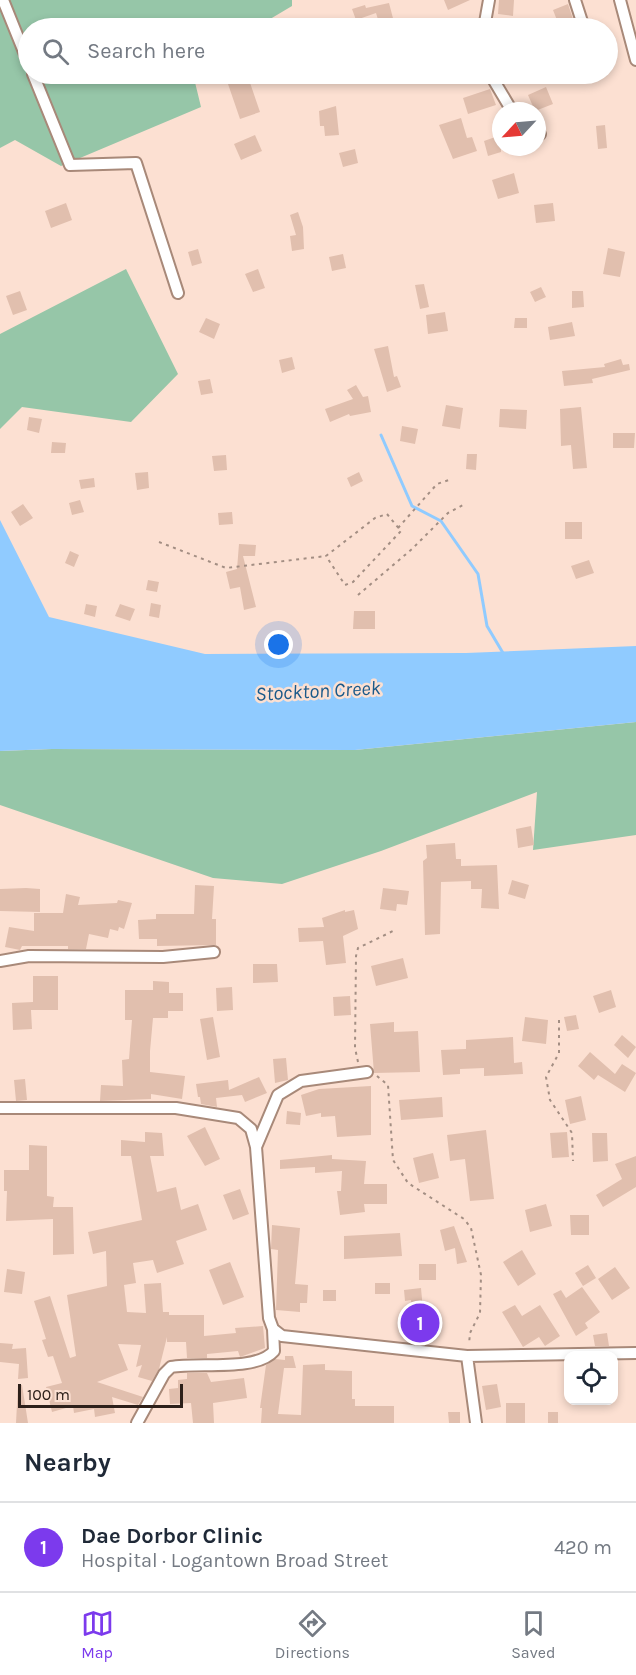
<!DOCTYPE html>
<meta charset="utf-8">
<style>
body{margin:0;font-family:Karla,sans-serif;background:#f2f2f3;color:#1f2937}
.controls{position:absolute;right:18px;bottom:18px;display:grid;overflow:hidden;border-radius:12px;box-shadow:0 3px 9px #0003}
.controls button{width:54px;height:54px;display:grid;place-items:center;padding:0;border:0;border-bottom:2px solid #e0e1e3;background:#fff;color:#1f2937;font:30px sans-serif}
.compass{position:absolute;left:492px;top:102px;width:54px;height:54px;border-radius:50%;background:#fff;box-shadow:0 3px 9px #0003;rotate:244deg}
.scale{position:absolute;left:18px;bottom:15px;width:165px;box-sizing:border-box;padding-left:6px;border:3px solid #2d201a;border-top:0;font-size:16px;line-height:21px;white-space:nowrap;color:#2d201a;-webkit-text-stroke:4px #fce0d2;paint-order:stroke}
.you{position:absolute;left:279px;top:645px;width:21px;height:21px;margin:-15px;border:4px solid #fff;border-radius:50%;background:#1a73e8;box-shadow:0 0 0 9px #1a73e833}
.badge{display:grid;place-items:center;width:39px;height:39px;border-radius:50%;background:#7c3aed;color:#fff;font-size:20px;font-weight:700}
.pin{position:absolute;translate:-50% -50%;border:3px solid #fff;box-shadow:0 2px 6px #0006}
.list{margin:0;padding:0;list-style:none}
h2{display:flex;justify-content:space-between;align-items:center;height:78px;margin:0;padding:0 24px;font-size:26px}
h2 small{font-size:20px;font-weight:400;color:#747a83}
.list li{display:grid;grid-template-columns:39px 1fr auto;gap:18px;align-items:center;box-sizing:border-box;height:90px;padding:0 24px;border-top:2px solid #e0e1e3}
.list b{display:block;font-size:22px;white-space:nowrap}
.list p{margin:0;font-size:20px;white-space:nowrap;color:#747a83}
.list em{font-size:20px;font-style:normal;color:#747a83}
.icon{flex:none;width:33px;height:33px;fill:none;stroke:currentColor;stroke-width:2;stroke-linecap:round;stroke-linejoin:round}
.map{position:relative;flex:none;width:636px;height:1423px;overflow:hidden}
.search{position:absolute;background:#fff;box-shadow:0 3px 9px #0003;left:18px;right:18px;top:18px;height:66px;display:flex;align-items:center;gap:15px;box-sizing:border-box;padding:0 21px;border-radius:33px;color:#747a83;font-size:22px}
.sheet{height:168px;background:#fff}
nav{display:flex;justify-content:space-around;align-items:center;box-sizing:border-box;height:84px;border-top:2px solid #e0e1e3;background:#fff;font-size:16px;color:#747a83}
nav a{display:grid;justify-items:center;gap:3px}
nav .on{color:#7c3aed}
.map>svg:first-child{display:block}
.green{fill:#96c6a8}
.water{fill:#90cbff}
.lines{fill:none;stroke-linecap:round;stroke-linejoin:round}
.stream{stroke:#90cbff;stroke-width:3}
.building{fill:#e1bfae}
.street-casing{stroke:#a88979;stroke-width:14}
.path{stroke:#a38e83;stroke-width:2;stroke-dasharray:3 4.5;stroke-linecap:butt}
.street{stroke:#fff;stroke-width:10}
.labels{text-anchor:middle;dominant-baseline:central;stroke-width:5;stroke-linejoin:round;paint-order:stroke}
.water-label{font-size:20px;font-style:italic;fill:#1a5989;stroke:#fce0d2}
</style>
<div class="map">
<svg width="636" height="1423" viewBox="0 0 636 1423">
<rect width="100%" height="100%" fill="#fce0d2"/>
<path class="green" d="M0,0H292V6L255,28H28V74H193L201,107L61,166L15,140L0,148Z
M126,269L178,374L131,422L22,407L0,429V334Z
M636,722V835L533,850L537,792L381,851L282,884L213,878L0,805V751L52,749L355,750Z"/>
<path class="water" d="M0,520L49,617L205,654L466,653L636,646V722L355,750L52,749L0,751Z"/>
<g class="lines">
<path class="stream" d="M381,435L412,506L441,521L478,574L487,626L503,653"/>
</g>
<path class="building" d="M444,0H470L448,10Z
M499,0H514L513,16L498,14Z
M389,3L394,22L380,26L376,13L356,20L352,9L365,5L366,8Z
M568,4L576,28H560L553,10Z
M248,77L260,112L240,119L228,84Z
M546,87L553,104L535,111L528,95Z
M490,89L496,105L468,114L463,98Z
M336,106L339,135L325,136L324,126H320L319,111Z
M461,118L467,138L472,137L477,151L453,159L439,125Z
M605,125L607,148L598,149L596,126Z
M255,135L262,151L241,160L234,144Z
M501,135V152L488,156L484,141Z
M355,149L358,163L343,167L339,153Z
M514,173L519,193L498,199L492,180Z
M66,203L72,220L51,228L45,211Z
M553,203L555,221L536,223L534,205Z
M298,212L303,227L304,249L292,251L290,236L296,235L290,215Z
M608,248L625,252L620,277L603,274Z
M198,249L202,263L192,266L188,252Z
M343,254L346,268L332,271L329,257Z
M258,269L265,288L253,292L245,274Z
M424,284L429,307L420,309L415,285Z
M541,287L546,297L535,302L530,292Z
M20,291L27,310L13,315L6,296Z
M572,291H583L584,307L572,308Z
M445,312L448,331L428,334L426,315Z
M206,318L220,324L214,339L199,332Z
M515,318H527V328H514Z
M572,322L575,336L550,340L548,327Z
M388,346L394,377L397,376L401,387L387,392L374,349Z
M292,357L295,369L282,373L279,360Z
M621,359L623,365L629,364L630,370L592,379L593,383L564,386L562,371L605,367L604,364Z
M210,379L213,393L201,395L198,381Z
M356,385L363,397L368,396L371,412L350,416L349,414L330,422L325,409L353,399L347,390Z
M446,405L463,408L460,429L442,426Z
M581,407L587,468L573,469L571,445L561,446L560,409Z
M500,409L527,410L526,429L499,427Z
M29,417L42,419L39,433L27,430Z
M402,426L418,429L415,444L400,441Z
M613,433H635L634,448H613Z
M52,442L66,443L65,453H51Z
M467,454H477L476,470L466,469Z
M226,455L227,470L214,471L212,456Z
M148,472L149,488L137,490L135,473Z
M359,472L363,481L351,487L347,478Z
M94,478L95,487L81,489L79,480Z
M80,500L84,512L72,515L69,503Z
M23,504L33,518L20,526L11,512Z
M232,512L233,524L219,525L218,513Z
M565,522H582V539H565Z
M239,544L256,545L255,556H243L256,607L244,610L240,587L230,589L226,572L237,569Z
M70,551L79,555L74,567L65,563Z
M589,560L594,573L576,579L571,566Z
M148,580L159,582L157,592L146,590Z
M151,603L161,605L159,618L149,616Z
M86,604L97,606L95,617L84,614Z
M120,604L135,609L130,621L115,616Z
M354,611H375V629H353Z
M531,826L534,845L518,848L516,829Z
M455,843L456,859H461V866L497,865L499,909L481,908L482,889H471V881L441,882L440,934L425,935L423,861L427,858L426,845Z
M512,880L529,885L525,899L508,894Z
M195,885L214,886L212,919H216V945L157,946V939H139L138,920L156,919V914H194Z
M26,888L40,889V912L0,911V889Z
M383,888L409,891L407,905L397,904L396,911L380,909Z
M66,894L80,897L78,905L117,903L118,900L132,903L124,929L119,927L118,931L110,929L108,938L89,934L86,949H68V946H22L20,950L5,947L9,927L34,931V913H63Z
M345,910V912L354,910L358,929L343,936L346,963L326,965L323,941L299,942L298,928L324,927L322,918Z
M403,958L408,978L376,986L371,966Z
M253,964H277L278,982L253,983Z
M33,976H58V1010H31L32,1029L13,1030L12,1003L33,1002Z
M153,981L169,982V993H183V1011H168V1018H153L150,1051V1072L185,1076L182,1099L151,1094V1099L100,1101L101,1085L123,1086L122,1060L129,1059L132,1020H125V990H153Z
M232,987L233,1010L217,1011L216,988Z
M611,990L616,1007L599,1013L593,996Z
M350,996L351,1015L334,1016L333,997Z
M576,1015L579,1029L567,1031L564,1017Z
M213,1017L220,1057L207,1060L200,1019Z
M525,1017L548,1020L546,1044L522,1041Z
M394,1022V1032L418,1031L420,1072L374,1073L370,1024Z
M622,1035L636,1047L628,1058L614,1045Z
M513,1037L514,1063L522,1062L523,1074L484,1076V1068L460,1069V1074L443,1075L441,1050L466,1049V1040Z
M590,1052L615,1074L622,1064L636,1073L625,1092L598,1075L594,1080L578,1066Z
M286,1058L288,1080L275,1083L273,1059Z
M259,1077L267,1093L245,1102L242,1095L216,1098L217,1107L201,1104L200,1097H198L196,1084L228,1080L229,1090Z
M25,1079L27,1100L16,1101L14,1080Z
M371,1086V1135L337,1137L335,1116L321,1117V1113L306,1116L301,1095L319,1089Z
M581,1096L586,1120L570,1124L565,1100Z
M442,1097L443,1117L401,1120L399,1100Z
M287,1111L301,1113L300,1125L286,1124Z
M205,1127L220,1159L205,1166L187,1136Z
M486,1130L494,1199L470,1201L465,1159L450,1161L447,1135Z
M145,1132L162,1133L164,1156H150L157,1192L176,1187L181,1210L198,1204L207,1230L176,1241L184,1264L157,1273L153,1260L133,1263L136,1283L124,1285L127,1312L146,1313L144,1284L161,1283L163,1312H169V1315H204V1336L236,1333L235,1328L263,1326L265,1348L240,1357L238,1351L207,1354V1358H187L186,1342H167V1337L159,1369L152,1381L138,1377L142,1365L136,1367L141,1345L118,1344L128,1370L97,1382L143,1397L138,1405L112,1397L115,1413L95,1417L94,1409L74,1413L73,1406L52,1412L46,1387L62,1383L53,1356L48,1357L42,1340L46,1339L34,1301L50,1296L70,1358L76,1356L67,1295L107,1286L106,1251L93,1254L88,1232L142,1220L131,1156H121V1140L145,1142Z
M567,1132L569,1157L552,1158L550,1133Z
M592,1133H607L608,1161L593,1162Z
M29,1145L47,1146V1196L54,1197L53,1207H73L74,1254L53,1255V1219L6,1221L7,1191H4V1170H29Z
M433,1153L439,1178L419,1183L413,1158Z
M332,1155V1159L366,1161L364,1184H387V1204H364L365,1212L340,1215L337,1191H341L342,1171L315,1173V1167L280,1169V1160Z
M636,1156V1187L603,1207L596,1195L622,1179L615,1164Z
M240,1189L249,1214L233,1220L223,1195Z
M546,1204L552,1226L530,1232L525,1210Z
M570,1215H589V1235H571Z
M272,1225L300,1228L295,1284L308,1285L307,1303H300V1312L276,1310L278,1250L271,1249Z
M454,1226L467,1262L457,1264L455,1248L445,1251L440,1230Z
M400,1233L402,1256L344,1259V1236Z
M522,1250L536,1274L518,1286L503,1262Z
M230,1262L244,1297L223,1305L209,1270Z
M419,1264H436V1280H419Z
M588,1265L596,1278L583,1286L575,1273Z
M615,1267L630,1288L612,1300L598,1279Z
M7,1269L25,1272L22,1294L4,1292Z
M375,1283H390V1294H375Z
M582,1287L600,1312L585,1323L588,1328L576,1336L553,1294L561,1290L566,1298Z
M421,1288L423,1310H433V1334H411V1300L405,1301L404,1290Z
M323,1290H336V1301H323Z
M515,1305L522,1316L540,1305L560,1336L545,1346L539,1337L523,1347L502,1312Z
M607,1333L609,1346H595L593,1335Z
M0,1343L13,1344L12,1349L26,1348L28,1378L18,1379L19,1364L0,1362Z
M285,1356H293L296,1368H284L278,1414L301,1415L303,1365L325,1364V1370L352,1371V1399H355V1406H394V1423H261L262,1408H260L266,1365L275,1359L285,1360Z
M187,1373H207L211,1382L244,1378L247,1398L213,1403L214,1423H193L191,1403L170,1404L169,1389L178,1388V1380L187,1379Z
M497,1384L501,1407L486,1410L482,1386Z
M18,1385H22L28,1423H16Z
M506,1403H525V1423H506Z
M448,1412H460V1423H449Z
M548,1412H558V1423H548Z"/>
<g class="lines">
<g class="street-casing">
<path id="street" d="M3,0L28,62
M575,0L584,28
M620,0L636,60
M484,28L489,0
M33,74L70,165L136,163L178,293
M490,74L512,111
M537,132L540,134
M0,961L29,956L163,957L214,952
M0,1108H176L238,1118L251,1129L256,1147L269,1318L273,1329L282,1336L467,1356L636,1353
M256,1147L278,1095L301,1081L367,1072
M467,1356L476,1423
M137,1423L164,1374L171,1367C198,1362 256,1372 274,1351L273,1329"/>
</g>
<path class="path" d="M387,514L401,531L353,582L345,585L326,556L375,518Z
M398,528L437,484L449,480
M159,542L226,568L326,556
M358,595L412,549L448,513L463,505
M559,1020V1053L546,1077L550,1100L572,1133L573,1161
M358,1062L355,1048L356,956L358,948L393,931
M377,1076L388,1085L393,1160L408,1183L464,1219L471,1228L481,1275L480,1313L470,1333L469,1344"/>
<use href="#street" class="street"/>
</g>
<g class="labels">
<g class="water-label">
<text transform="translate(318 691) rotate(-3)">Stockton Creek</text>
</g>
</g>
</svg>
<div class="controls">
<button><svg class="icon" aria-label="locate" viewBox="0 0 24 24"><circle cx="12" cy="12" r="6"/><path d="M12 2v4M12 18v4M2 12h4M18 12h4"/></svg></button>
</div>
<svg class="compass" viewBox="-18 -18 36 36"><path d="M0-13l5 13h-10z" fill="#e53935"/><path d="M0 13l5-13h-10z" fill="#747a83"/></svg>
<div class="scale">100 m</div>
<div class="you"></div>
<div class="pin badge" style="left:420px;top:1323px">1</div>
<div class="search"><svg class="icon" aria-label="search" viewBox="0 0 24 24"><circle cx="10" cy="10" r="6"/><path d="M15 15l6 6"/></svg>Search here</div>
</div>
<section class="sheet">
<h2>Nearby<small></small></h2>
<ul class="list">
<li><span class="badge">1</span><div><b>Dae Dorbor Clinic</b><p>Hospital · Logantown Broad Street</p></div><em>420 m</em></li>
</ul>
</section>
<nav>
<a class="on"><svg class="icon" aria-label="map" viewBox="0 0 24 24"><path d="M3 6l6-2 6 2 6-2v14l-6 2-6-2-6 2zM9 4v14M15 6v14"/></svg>Map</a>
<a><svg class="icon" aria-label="directions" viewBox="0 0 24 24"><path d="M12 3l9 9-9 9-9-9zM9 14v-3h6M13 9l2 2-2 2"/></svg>Directions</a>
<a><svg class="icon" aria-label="saved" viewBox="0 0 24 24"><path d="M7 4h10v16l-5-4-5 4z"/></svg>Saved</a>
</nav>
